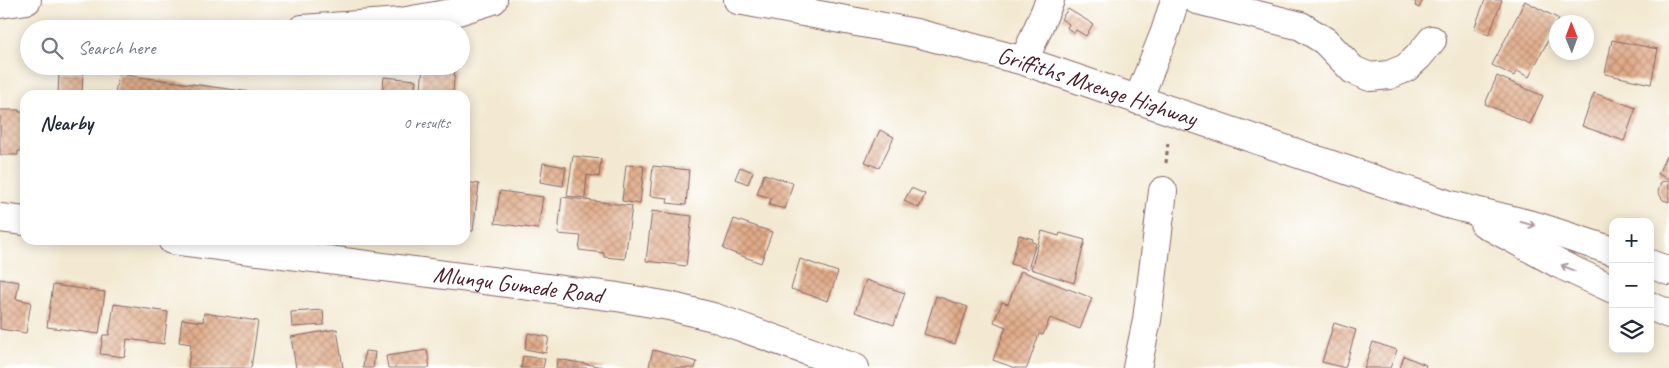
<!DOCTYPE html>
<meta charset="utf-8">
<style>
body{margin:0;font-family:Caveat,sans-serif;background:#f2f2f3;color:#1f2937}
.controls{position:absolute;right:15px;bottom:15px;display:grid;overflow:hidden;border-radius:10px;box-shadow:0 2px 12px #0003}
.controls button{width:45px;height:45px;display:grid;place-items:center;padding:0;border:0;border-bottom:1px solid #e0e1e3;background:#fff;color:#1f2937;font:25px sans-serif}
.compass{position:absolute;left:1549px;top:15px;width:45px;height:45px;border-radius:50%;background:#fff;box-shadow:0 2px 12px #0003;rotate:359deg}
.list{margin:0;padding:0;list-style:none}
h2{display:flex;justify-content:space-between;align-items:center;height:65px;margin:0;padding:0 20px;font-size:21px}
h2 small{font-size:16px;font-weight:400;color:#747a83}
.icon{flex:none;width:28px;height:28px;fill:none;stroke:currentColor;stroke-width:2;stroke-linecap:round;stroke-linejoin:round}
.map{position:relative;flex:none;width:1669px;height:368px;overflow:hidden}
.search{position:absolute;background:#fff;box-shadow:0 2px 12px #0003;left:20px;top:20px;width:450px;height:55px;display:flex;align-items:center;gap:12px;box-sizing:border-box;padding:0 18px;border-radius:28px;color:#747a83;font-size:19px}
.panel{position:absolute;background:#fff;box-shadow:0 2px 12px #0003;left:20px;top:90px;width:450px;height:155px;border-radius:15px}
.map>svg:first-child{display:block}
.building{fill:url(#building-cross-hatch)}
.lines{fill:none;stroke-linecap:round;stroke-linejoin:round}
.minor-casing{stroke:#856665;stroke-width:30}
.path{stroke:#856665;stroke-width:3;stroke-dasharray:4 4;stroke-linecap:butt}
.minor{stroke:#fff;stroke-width:28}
.oneway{stroke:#ae9aa0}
.labels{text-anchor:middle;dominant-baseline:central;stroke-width:4;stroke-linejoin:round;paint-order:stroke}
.street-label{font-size:24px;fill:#4a1f2b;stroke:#fff}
</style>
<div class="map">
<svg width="1669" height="368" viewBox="0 0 1669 368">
<defs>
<pattern id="building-cross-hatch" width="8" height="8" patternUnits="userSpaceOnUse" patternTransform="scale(1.25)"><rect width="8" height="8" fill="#e0ab88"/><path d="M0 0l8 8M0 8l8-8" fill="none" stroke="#b88b6f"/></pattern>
</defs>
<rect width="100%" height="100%" fill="#fff"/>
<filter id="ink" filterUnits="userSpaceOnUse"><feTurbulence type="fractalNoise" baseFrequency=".02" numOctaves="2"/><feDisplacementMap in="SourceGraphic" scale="10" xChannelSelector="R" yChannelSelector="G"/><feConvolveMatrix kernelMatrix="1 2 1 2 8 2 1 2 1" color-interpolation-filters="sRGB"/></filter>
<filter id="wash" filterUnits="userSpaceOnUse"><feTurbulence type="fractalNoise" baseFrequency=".0096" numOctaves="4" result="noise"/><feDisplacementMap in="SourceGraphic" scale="20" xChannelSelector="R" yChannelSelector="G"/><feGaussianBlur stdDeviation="1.12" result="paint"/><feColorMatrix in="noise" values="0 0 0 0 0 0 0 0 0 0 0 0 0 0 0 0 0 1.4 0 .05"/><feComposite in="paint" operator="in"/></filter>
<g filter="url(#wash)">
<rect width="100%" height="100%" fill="#f3e9d2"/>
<g id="blocks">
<path class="building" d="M1410,0H1423L1419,8L1415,6L1416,2Z
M1485,0H1502L1489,35L1474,29Z
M1525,1L1559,19L1529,77L1517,71L1514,76L1492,65Z
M1068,9L1093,24L1086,36L1076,30L1074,33L1067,28L1069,24L1061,19Z
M1612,40L1658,49L1651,84L1605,74Z
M423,66H455L453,92H450V95H418L419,88L421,89Z
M59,73H83L82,95H58Z
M118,74L265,94V95H115Z
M1497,76L1543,96L1530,124L1485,104Z
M384,77L416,80L414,95H382Z
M1594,93L1636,108L1624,141L1582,126Z
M0,110H19V112H25V151H18V155H0Z
M880,130L894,137L879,168L865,162Z
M465,148L468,149L466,162H465Z
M573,156L601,159L599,177L587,175L585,198L567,196Z
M1666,156L1669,158V179L1658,174Z
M543,163L566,167L563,186L540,182Z
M626,165L644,166L640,204L622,201Z
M653,166L689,170L686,205L667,203L668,198L650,196Z
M740,167L753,172L748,184L735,179Z
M764,174L793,183L785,209L769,205L771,198L757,194Z
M1669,181V202L1663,200L1658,192L1661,182Z
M465,182L479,184L473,231L465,230Z
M911,188L925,194L919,208L904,201Z
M500,191L543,197L538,229L495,223Z
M562,197L632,206L625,259L604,257V253L579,250L581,236L558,234Z
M652,211L692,216L686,266L646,261Z
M734,219L772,232L761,263L723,249Z
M1042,231L1059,236L1060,233L1085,240L1074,283L1031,269Z
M1019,235L1033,239L1032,242L1036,243L1028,269L1011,264Z
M800,259L838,272L828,301L791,289Z
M1021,271L1092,298L1080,329L1050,318L1043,335L1039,334L1027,368H1015L993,360L1006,327L994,322L1002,302L1008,304Z
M0,279L19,282L16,299L31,302L26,333L0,329Z
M866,280L905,293L894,325L855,312Z
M53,285L105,292L99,334L47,327Z
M936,296L968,307L955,344L924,334Z
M114,304L168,312L164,344L127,339L125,357L100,354L103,335H109Z
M323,310L324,325L292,327L291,312Z
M204,313L258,321L251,368H188L191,344L179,342L182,319L203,322Z
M1334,323L1356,330L1345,368L1322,362Z
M337,329L343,368H296L291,337Z
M528,333L549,337L546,353L525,349Z
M1373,342L1397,350L1390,368H1364Z
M427,350L430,368H388L386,356Z
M653,350L697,362L695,368H656L649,366Z
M365,351L375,352L373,368H363Z
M523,356L545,359L543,368H521Z
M1404,356L1426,365L1425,368H1400Z
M557,359L604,367V368H556Z"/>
</g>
</g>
<g filter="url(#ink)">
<use href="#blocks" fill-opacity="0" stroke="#856665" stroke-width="1"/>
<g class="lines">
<g class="minor-casing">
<g id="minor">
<path id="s1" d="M738,0L916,33L1024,61L1447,204L1536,226L1613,251"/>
<path d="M1197,0L1301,26L1325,41L1353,70L1370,77L1389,75L1406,68L1418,57L1432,40"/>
<path d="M0,4L27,0"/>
<path d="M302,29L401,22L452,13L493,0"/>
<path d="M1024,61L1050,0"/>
<path d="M1138,100L1165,32L1175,0"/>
<path d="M0,218L25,221"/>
<path d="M1484,223L1559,264L1613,289"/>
<path id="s2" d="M172,240L617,297L669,306L713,317L855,368"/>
<path d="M1650,264L1669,271"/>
<path d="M1650,306L1669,314"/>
<path d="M1137,368L1147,320L1163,191"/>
</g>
</g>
<path class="path" d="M1166,163L1168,142"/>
<use href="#minor" class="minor"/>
</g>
<defs><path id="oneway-shaft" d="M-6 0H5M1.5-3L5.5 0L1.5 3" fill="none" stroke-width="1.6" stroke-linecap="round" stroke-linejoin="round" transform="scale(1.25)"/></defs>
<g class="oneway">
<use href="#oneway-shaft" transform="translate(1528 224) rotate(15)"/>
<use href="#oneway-shaft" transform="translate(1568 268) rotate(-156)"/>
</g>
</g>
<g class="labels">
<g class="street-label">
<text stroke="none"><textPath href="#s1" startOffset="370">Griffiths Mxenge Highway</textPath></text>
<text stroke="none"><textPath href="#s2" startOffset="349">Mlungu Gumede Road</textPath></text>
</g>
</g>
</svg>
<div class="controls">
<button>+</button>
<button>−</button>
<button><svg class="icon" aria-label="layers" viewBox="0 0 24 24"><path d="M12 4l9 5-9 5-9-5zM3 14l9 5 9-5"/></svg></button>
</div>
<svg class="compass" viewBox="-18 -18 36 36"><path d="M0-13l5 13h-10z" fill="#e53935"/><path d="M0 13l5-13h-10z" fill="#747a83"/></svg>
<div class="search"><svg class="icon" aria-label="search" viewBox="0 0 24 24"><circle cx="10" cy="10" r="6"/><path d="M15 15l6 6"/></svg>Search here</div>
<section class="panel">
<h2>Nearby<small>0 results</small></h2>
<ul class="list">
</ul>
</section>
</div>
